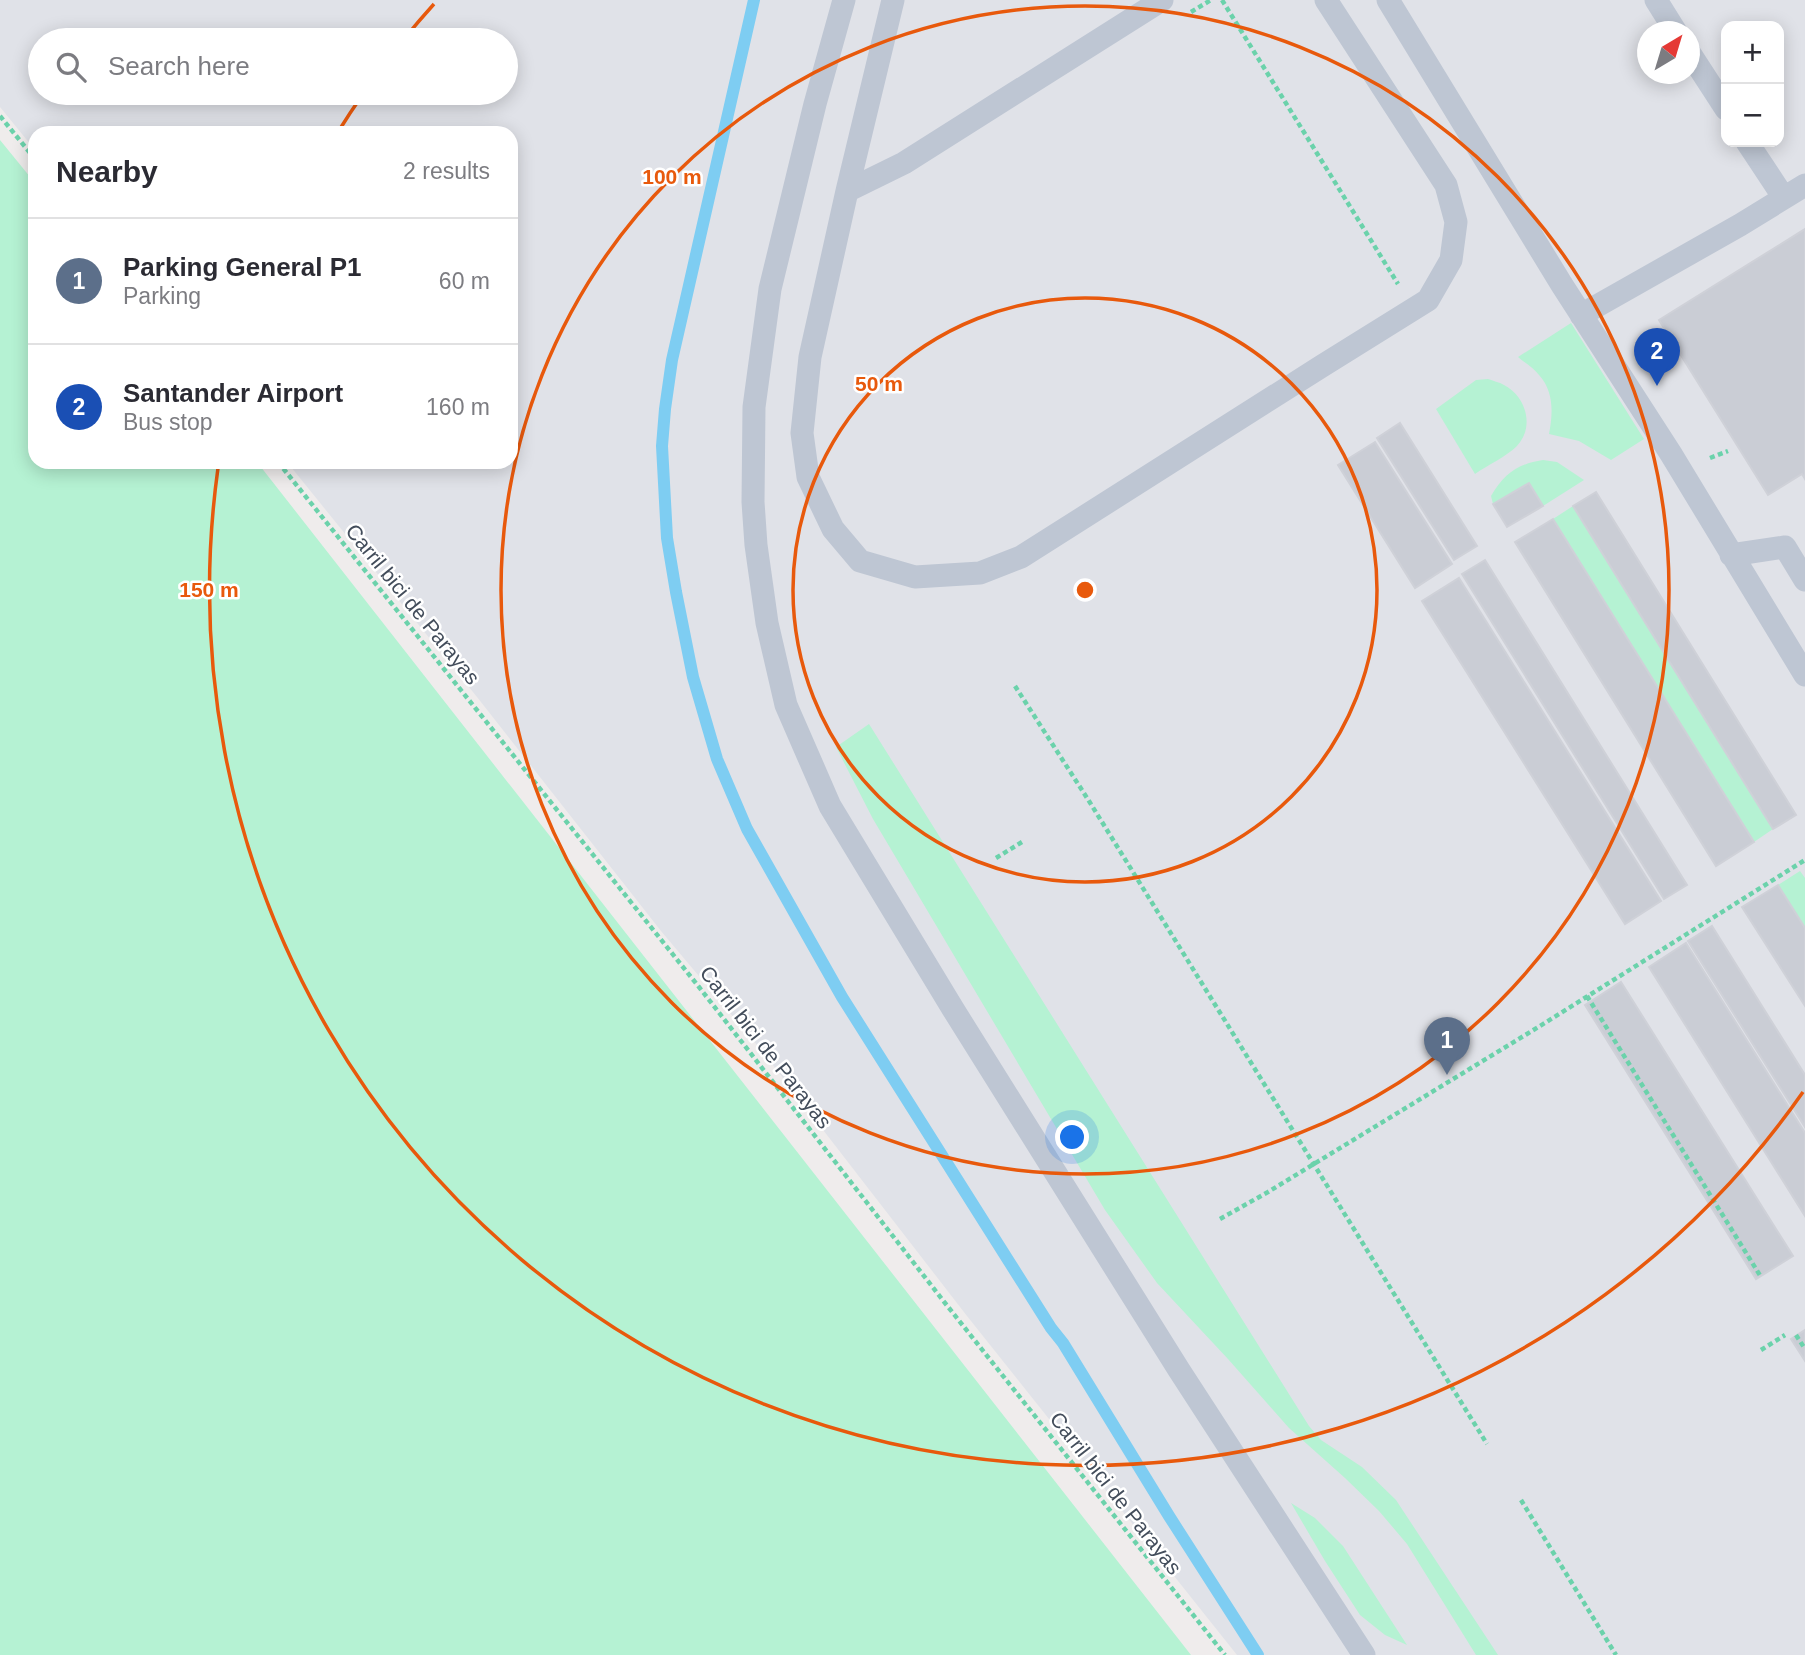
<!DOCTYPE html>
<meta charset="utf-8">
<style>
body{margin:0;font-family:Arial,sans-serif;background:#f7f7f7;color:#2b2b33}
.controls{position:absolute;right:21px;top:21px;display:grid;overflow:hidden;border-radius:14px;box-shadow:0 4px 18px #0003}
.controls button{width:63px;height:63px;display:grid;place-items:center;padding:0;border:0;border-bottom:2px solid #e1e1e2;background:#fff;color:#2b2b33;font:35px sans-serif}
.compass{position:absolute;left:1637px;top:21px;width:63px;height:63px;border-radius:50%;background:#fff;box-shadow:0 4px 18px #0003;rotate:38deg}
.you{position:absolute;left:1073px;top:1138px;width:24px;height:24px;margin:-18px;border:5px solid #fff;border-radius:50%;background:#1a73e8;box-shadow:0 0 0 10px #1a73e833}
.badge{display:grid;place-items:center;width:46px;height:46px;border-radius:50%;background:#1a73e8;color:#fff;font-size:23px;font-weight:700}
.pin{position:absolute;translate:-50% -58px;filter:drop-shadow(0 2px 4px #0008)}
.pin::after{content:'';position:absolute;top:37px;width:24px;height:21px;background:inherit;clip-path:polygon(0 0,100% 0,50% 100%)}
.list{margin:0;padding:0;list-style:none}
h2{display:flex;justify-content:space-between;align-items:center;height:91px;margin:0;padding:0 28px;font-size:30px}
h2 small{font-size:23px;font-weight:400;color:#7c7c81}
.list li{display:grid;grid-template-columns:46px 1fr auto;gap:21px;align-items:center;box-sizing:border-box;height:126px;padding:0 28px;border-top:2px solid #e1e1e2}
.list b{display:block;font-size:26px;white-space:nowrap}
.list p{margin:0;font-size:23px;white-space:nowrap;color:#7c7c81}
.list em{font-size:23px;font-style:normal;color:#7c7c81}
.icon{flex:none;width:38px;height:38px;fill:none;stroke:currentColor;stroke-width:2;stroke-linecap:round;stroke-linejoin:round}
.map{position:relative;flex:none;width:1805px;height:1655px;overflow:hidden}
.search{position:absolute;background:#fff;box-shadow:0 4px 18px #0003;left:28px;top:28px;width:490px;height:77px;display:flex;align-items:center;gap:18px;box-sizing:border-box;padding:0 24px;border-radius:38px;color:#7c7c81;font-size:26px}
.panel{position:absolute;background:#fff;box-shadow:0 4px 18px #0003;left:28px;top:126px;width:490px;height:343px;border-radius:21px}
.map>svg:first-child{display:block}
.airport{fill:#e0e2e8;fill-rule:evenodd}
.green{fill:#b5f2d3}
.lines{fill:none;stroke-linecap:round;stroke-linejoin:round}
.stream{stroke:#7ecdf2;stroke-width:12}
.building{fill:#cacdd5;stroke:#cfd1d8;stroke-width:2}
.path{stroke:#6bd2ab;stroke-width:4.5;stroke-dasharray:5 3.5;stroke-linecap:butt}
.service{stroke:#bec6d3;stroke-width:23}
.ring{fill:none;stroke:#e8590c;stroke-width:3.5}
.labels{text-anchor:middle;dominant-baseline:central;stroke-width:5;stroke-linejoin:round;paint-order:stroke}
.street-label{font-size:21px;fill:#434d5b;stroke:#fff}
.centre{fill:#e8590c;stroke:#fff;stroke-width:3.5}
.ring-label{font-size:21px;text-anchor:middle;font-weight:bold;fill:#e8590c;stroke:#fff;stroke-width:5;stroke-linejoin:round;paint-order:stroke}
</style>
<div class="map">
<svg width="1805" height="1655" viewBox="0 0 1805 1655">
<rect width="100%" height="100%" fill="#efecec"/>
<path class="airport" d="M0,0H1805V1655H1237L967,1316L762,1051L661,931L477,697L287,462H511V133H35V150L0,107ZM1726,26H1779V142H1726ZM1647,32H1689V74H1647ZM40,40H506V93H40Z"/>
<path class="green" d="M0,140L35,183V462H257L1191,1655H0Z
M1571,323L1644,439L1611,460L1579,441L1549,434C1553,414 1554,391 1539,375C1534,368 1525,363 1518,357Z
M1488,379C1493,381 1499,382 1504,385C1526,396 1535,427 1517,446C1507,456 1488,465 1475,474L1436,409L1476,380Z
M1543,460L1557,462L1584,480L1543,506L1529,483L1493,504L1491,496C1504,474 1517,464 1543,460Z
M1573,506L1773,829L1754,842L1553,519Z
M869,724L1309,1426L1321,1440L1362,1467L1396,1500L1498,1655H1476L1407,1544L1379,1511L1345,1478L1289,1428L1228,1359L1157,1283L1105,1210L873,819L836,747Z
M1800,871L1805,878V928L1778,885Z
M1291,1503L1315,1518L1343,1546L1407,1645L1385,1635L1360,1615L1325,1561Z"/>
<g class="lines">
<path class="stream" d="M754,0L672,360L665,409L662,446L667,538L676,592L693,677L717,759L747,829L842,997L1051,1328L1063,1343L1169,1516L1258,1655"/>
</g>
<path class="building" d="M1805,229V479L1802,474L1768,495L1659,320Z
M1400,423L1477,546L1454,560L1377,438Z
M1375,442L1452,564L1415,588L1338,465Z
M1529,483L1543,506L1507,527L1493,504Z
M1596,492L1796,815L1773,829L1573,506Z
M1553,519L1754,842L1716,866L1515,542Z
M1485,560L1687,885L1664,899L1462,574Z
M1459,578L1661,901L1625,924L1422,601Z
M1778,885L1805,928V1006L1742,907Z
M1712,926L1805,1075V1127L1688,941Z
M1686,943L1805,1133V1216L1649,967Z
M1621,982L1793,1256L1756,1279L1585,1005Z
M1805,1330V1361L1791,1339Z"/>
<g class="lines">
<path class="path" d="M1222,0L1398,284
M1191,12L1211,0
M0,116L35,159
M1710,458L1728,451
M278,462L699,987L945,1303L1225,1655
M1015,686L1089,801L1487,1444
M996,858L1022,842
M1587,996L1761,1277
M1220,1219L1268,1192L1540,1026L1805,860
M1796,1335L1805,1349
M1761,1350L1785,1335
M1521,1500L1616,1655"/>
<path class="service" d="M844,0L815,104L770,289L754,407L753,502L756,545L767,623L786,705L830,806L953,1009L1179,1370L1364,1655
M893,0L847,191L810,357L802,433L808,477L833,529L860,561L915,577L980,573L1021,557L1322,366L1428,300L1451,260L1456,222L1446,185L1326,0
M1388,0L1562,285L1671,454L1805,675
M1656,0L1676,32
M1689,52L1726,109
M1747,142L1784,198
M847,191L904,163L1162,0
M1581,315L1740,225L1805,185
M1731,555L1785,547L1805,580"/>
</g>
<g class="ring">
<circle cx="1085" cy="590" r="292"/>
<circle cx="1085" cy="590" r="584"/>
<path d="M1803 1092A876 876 0 0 1 218 468M338 132A876 876 0 0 1 363 94M404 39A876 876 0 0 1 434 4"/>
</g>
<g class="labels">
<g class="street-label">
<text transform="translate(413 604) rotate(51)">Carril bici de Parayas</text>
<text transform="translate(766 1047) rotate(52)">Carril bici de Parayas</text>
<text transform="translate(1116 1493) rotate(52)">Carril bici de Parayas</text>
</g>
</g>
<circle cx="1085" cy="590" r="10" class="centre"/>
<g class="ring-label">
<text x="672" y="184">100 m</text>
<text x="879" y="391">50 m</text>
<text x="209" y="597">150 m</text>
</g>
</svg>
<div class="controls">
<button>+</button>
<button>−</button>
</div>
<svg class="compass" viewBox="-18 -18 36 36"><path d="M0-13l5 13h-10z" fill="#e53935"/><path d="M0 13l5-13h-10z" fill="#7c7c81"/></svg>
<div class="you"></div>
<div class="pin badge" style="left:1447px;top:1075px;background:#5c6f8a">1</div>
<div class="pin badge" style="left:1657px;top:386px;background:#1a4fb4">2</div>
<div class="search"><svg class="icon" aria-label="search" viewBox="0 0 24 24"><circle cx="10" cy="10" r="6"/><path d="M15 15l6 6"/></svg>Search here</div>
<section class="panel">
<h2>Nearby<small>2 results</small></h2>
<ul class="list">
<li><span class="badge" style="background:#5c6f8a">1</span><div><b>Parking General P1</b><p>Parking</p></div><em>60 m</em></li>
<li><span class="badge" style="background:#1a4fb4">2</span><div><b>Santander Airport</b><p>Bus stop</p></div><em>160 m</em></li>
</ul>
</section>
</div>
